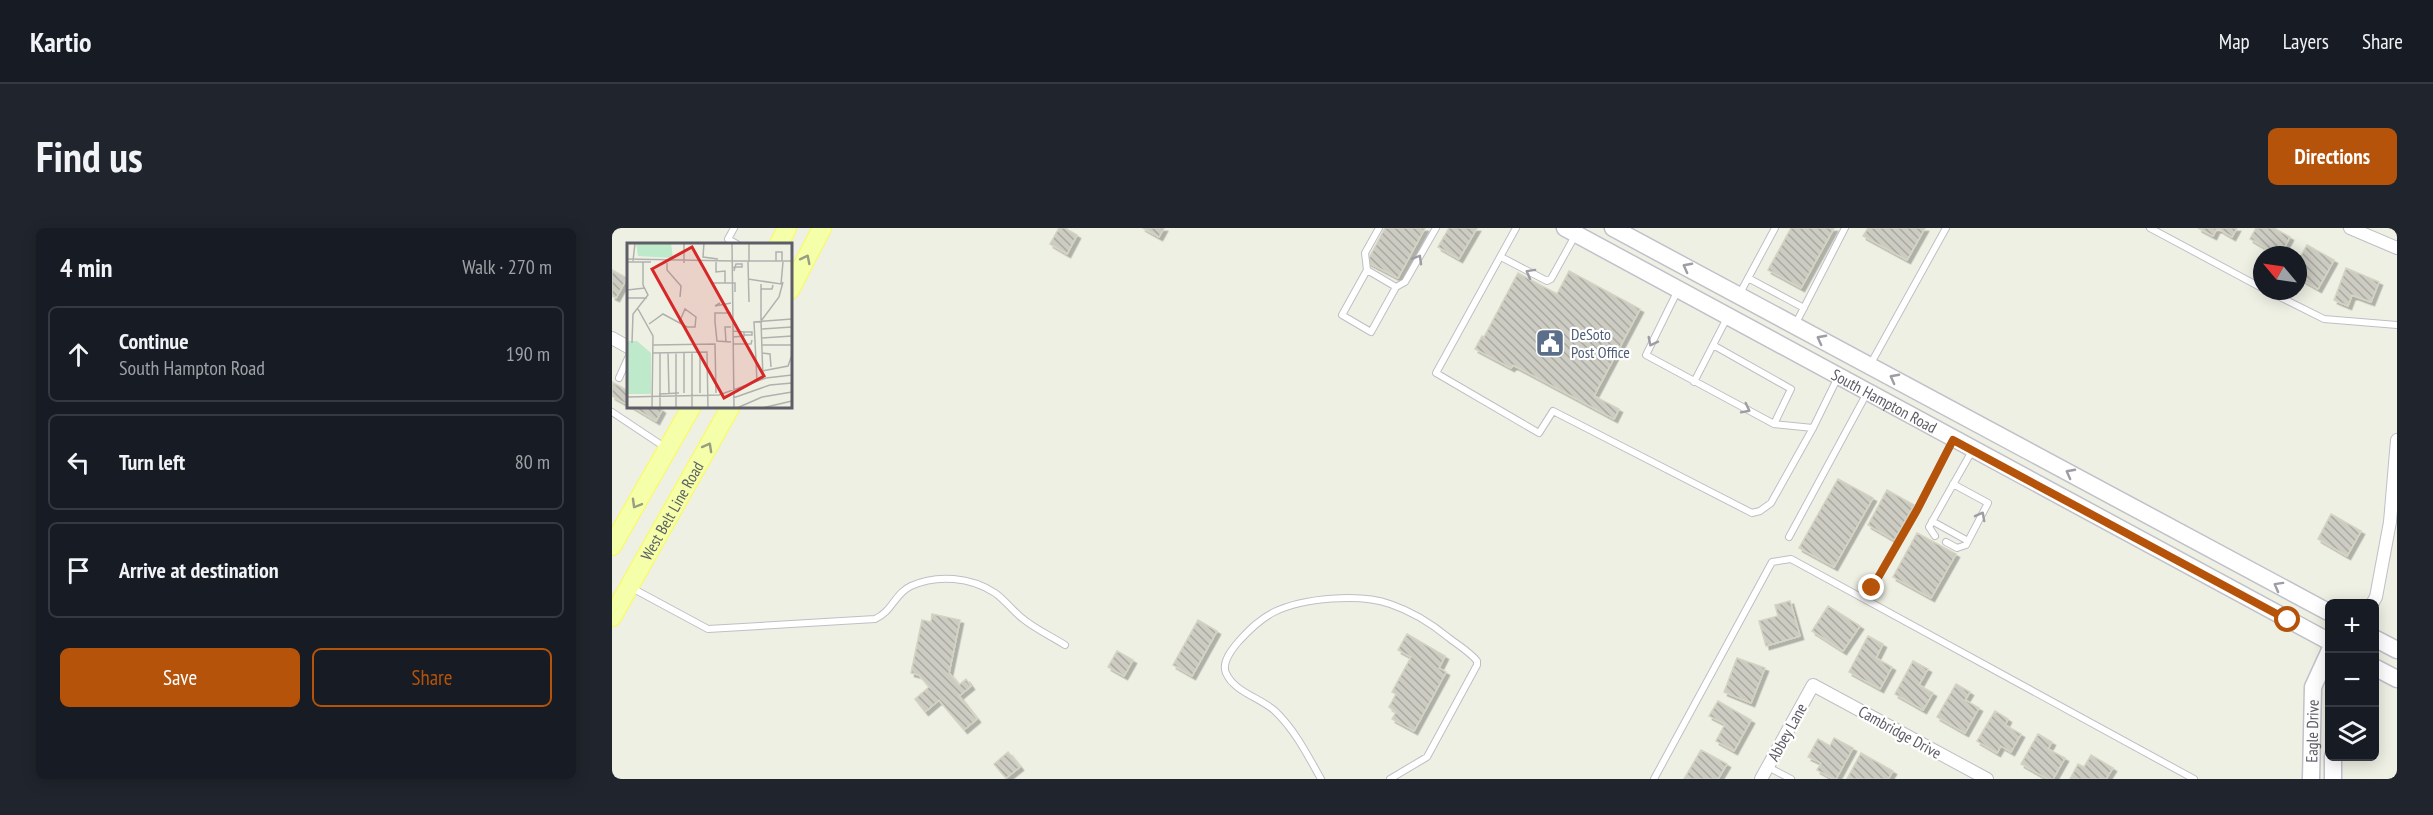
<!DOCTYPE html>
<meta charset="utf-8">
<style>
body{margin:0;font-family:"PT Sans Narrow",sans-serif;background:#20242c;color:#f1f3f6}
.controls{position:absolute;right:18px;bottom:18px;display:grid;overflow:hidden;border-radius:9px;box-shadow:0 3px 15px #0003}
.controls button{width:54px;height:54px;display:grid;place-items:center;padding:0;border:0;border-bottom:2px solid #363941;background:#171b24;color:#f1f3f6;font:30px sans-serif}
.compass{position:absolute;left:1641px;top:18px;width:54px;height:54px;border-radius:50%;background:#171b24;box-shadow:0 3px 15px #0003;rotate:299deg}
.stop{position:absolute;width:18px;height:18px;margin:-14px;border:4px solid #b45309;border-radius:50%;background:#fff}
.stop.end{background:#b45309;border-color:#fff;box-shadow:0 2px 6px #0008}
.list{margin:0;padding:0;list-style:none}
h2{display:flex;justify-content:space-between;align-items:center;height:78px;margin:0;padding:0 24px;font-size:26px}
h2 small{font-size:20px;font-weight:400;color:#9ea1a6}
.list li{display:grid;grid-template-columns:39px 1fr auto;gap:18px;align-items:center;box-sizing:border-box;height:96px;margin:0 12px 12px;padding:0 12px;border:2px solid #363941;border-radius:9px}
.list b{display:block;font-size:22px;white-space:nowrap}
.list p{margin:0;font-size:20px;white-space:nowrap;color:#9ea1a6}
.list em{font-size:20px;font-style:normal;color:#9ea1a6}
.actions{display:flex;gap:12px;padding:18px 24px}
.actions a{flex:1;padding:14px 0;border:2px solid #b45309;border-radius:9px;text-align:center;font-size:21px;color:#b45309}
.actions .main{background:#b45309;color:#fff}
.icon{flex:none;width:33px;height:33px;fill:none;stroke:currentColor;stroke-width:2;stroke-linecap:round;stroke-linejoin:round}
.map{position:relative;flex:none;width:1785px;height:551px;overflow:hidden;border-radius:9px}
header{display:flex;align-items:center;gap:36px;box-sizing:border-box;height:84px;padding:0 30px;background:#171b24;border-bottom:2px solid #363941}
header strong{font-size:28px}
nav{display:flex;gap:33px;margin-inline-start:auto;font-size:21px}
.intro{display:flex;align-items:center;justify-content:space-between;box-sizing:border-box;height:144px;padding:0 36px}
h1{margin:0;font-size:42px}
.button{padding:15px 27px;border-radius:9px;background:#b45309;color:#fff;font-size:21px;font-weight:700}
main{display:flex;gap:36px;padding:0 36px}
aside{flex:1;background:#171b24;border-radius:9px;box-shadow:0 3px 15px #0003}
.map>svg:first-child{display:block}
.building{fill:url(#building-back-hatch);stroke:#d5d4c2;stroke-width:1.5;filter:url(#shadow)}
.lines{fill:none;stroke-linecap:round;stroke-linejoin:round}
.lane-casing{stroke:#bebfc6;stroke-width:8}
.street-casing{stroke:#bebfc6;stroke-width:14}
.secondary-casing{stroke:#c0c1ca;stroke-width:19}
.primary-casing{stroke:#fcfb51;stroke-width:20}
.lane{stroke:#fff;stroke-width:6}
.street{stroke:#fff;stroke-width:12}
.secondary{stroke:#fff;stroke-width:16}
.primary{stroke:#f5ffa9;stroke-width:18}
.oneway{stroke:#999e81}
.oneway2{stroke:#9d9ea3}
.route{stroke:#b45309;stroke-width:8}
.labels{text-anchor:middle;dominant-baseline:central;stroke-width:4.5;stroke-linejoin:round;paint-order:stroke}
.service-label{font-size:16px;fill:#4e5e75;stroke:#fff;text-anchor:start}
.street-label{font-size:16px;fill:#5c5d66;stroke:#fff}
.inset-road{fill:none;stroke:#b0b1ae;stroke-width:1.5}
.view{fill:#d62828;fill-opacity:0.15;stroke:#d62828;stroke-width:3}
.inset-edge{fill:none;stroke:#5c5d66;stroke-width:3}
</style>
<header>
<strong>Kartio</strong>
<nav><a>Map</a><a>Layers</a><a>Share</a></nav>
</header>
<div class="intro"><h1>Find us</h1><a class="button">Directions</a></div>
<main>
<aside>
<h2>4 min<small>Walk · 270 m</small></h2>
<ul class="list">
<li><svg class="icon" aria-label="ahead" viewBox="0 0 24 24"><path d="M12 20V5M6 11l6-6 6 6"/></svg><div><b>Continue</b><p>South Hampton Road</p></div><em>190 m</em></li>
<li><svg class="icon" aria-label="left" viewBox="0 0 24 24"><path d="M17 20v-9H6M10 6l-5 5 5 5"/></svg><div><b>Turn left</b></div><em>80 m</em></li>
<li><svg class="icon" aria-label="arrive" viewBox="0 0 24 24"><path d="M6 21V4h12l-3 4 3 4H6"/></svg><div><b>Arrive at destination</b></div></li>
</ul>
<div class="actions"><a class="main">Save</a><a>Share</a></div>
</aside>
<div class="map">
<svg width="1785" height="551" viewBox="0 0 1785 551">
<defs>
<pattern id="building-back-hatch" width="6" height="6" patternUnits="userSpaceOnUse" patternTransform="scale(1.5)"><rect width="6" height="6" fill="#cdccc3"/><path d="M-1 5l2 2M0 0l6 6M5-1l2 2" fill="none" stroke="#aaa9a2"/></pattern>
<filter id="shadow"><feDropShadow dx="3.5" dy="3.5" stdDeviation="0" flood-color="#0004"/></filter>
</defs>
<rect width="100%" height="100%" fill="#eff0e4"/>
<path class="building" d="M447,0H453L465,7L455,26L438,16Z
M531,0H552L547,9Z
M773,0H813L786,50L755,34Z
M837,0H865L847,31L826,19Z
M1179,0H1222L1189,60L1156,42Z
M1256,0H1313L1295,32L1251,8Z
M1586,0H1625L1620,9L1605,0L1601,8Z
M1644,0H1662L1678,9L1668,27H1650L1654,20L1638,11Z
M1695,17L1722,32L1706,61L1687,50L1686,53V33Z
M1734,40L1767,54L1759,74L1740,67L1736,78L1722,72Z
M0,42L15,50L4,70L0,68Z
M957,43L1028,81L982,168L1007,181L1002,191L901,137L899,140L863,121L870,108L872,109L906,45L945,66Z
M0,154L16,163V177L0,168Z
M19,178H45L50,182L44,193Z
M1226,251L1261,270L1222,339L1187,320Z
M1275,262L1302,277L1282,312L1256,297Z
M1719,286L1749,303L1735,328L1706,311Z
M1305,305L1344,326L1319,370L1281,349Z
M1178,373L1188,408L1154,418L1147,393L1166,388L1163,377Z
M1216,378L1248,398L1231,423L1200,403Z
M320,386L348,392L337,445L347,457L354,451L359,458L347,468L365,491L352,502L327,472L313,484L303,471L317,459L307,447L299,445L310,392L319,394Z
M586,392L605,403L580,448L561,437Z
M795,406L833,428L827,440L834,444L802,503L780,491L784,484L777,479L784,466L780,464L799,429L786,422Z
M1256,408L1271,416L1264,430L1280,439L1268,461L1237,444Z
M505,423L521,432L512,448L496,439Z
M1125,430L1153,440L1139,475L1112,464Z
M1301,433L1316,441L1307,457L1321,465L1311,482L1283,466Z
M1344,456L1358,464L1353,472L1367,480L1353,505L1325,489Z
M1106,473L1139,492L1122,523L1104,513L1113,496L1097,488Z
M1383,483L1396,491L1393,497L1409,506L1399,524L1389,518L1385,525L1365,513Z
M1426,506L1440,514L1436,521L1453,530L1441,551H1436L1409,536Z
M1222,510L1241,520L1224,551H1221L1205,542L1209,535L1196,529L1206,511L1218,518Z
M1089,522L1115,536L1106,551H1072Z
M396,524L408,539L394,550L382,536Z
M1249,525L1281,543L1276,551H1235Z
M1479,527L1501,540L1494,551H1458L1466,536L1472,539Z"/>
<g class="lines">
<g class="lane-casing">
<path id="lane" d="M122,0L116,11L125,16
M904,0L824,145L927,205L941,183L1140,285L1148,283L1159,275L1201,200L1226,149
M1538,0L1650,60
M889,29L935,53L939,51L964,6
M755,42L784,59L759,104L730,87L755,42L753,25L767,0
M1136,50L1192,80
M784,59L793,54L824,0
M1066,62L1034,127L1162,196L1201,200
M1656,63L1712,91L1785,97
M1127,67L1163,0
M1183,97L1233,0
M1101,117L1179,161L1162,196
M1258,137L1334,0
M7,150L16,130
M1082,154L1116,88
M0,184L54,220
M1320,293L1356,313
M1323,308L1317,299L1360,223
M1177,309L1255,165
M1334,314L1345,320L1354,317L1376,275L1341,256
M18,359L96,401L263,391C280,384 283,365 299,358C325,346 359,349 383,365C393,372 401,383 410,390C423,401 439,408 453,417
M1260,360L1305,282L1341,212
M1156,539L1179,551
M709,551C696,528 683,502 663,483C649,470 622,464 614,445C609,434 621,420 627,413C638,401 648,391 662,384C691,370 748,365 778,376C799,383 820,396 837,410C846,417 858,424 865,433V437L815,529L778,551
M1042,551L1160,334L1179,331L1582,551"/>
</g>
<g class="street-casing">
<path id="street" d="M1738,0L1785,20
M0,110L16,119
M1760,376L1764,369L1778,294L1785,212
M1149,551L1201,457L1375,551"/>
</g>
<g class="secondary-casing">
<g id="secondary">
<path id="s1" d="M953,0L1718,414"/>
<path d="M1001,0L1718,385"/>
<path d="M1762,410L1785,422"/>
<path d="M1762,439L1785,451"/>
<path d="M1721,528V551"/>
<path id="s2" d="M1699,551L1701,459L1718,422"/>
</g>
</g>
<g class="primary-casing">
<g id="primary">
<path d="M167,16L175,0"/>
<path d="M178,62L210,0"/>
<path d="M0,318L80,178"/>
<path id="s3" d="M0,389L119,178"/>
</g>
</g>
<use href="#lane" class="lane"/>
<use href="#street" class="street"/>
<use href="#secondary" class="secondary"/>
<use href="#primary" class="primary"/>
</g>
<defs><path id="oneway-chevron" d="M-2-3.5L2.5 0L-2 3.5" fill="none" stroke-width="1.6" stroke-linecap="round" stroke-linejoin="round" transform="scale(1.5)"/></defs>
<g class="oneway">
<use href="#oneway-chevron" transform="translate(194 31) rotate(-63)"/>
<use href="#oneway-chevron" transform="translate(96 219) rotate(-61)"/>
<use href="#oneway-chevron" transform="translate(24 276) rotate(120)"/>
</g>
<g class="oneway2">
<use href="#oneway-chevron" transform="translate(806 31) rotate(-60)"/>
<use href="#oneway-chevron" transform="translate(1075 39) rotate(-152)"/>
<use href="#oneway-chevron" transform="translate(918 45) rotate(-151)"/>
<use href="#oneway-chevron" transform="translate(1209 111) rotate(-152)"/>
<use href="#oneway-chevron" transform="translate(1040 114) rotate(117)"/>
<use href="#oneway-chevron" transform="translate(1282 150) rotate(-152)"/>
<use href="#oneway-chevron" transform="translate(1134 181) rotate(27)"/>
<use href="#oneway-chevron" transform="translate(1458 245) rotate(-152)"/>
<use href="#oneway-chevron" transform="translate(1369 288) rotate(-62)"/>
<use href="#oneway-chevron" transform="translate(1666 358) rotate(-151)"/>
</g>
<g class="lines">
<path class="route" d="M1260,360L1305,282L1341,212L1676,392"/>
</g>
<defs>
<g id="civic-square" transform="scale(1.5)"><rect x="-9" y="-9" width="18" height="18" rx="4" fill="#5c6f8a" stroke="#fff"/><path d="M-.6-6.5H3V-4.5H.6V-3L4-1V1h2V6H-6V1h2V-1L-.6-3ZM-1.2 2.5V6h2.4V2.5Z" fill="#fff"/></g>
</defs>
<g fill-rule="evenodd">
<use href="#civic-square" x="938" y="115"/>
</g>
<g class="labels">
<g class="service-label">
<text x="959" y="106">DeSoto<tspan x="959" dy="18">Post Office</tspan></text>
</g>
<g class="street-label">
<text stroke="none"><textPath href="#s1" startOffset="363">South Hampton Road</textPath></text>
<text stroke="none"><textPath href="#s3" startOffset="122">West Belt Line Road</textPath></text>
<text stroke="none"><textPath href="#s2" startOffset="48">Eagle Drive</textPath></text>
<text transform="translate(1175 504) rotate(-61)">Abbey Lane</text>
<text transform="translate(1288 504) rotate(29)">Cambridge Drive</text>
</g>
</g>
<g transform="translate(15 15)">
<rect width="165" height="165" fill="#eff0e4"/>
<path d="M9,0H44L46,15L11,13Z" fill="#bee9ca"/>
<path d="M0,98H10L24,110V151H0Z" fill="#bee9ca"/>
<path class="inset-road" d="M57,0V20M77,0L76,14L91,16M105,0L107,165M122,0V19M0,16L106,18M6,18L8,0M106,18H165M149,18V9H155V18M0,19H24M89,19V29L98,28V40M121,19L122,59M40,20V27L54,43L53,54M105,25L108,24H115V21H109L108,24L107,28M121,36L154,41L156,19M86,40H108V49M134,41V46H145L146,42M0,47L18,45M0,55H20M93,60L88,63L104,60M11,66L26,93L25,165M104,70H88V79L90,98L104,99M134,77V46M134,78L136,136M134,78L152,54L156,39M22,81L36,71L60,84H68L69,74L58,66L52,80M135,86L165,84M106,88L117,89V93L106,94M117,92H125V89H117M135,95L165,93M99,99L98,84H104M5,100L6,71L21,52L16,42V19M106,101H124L125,97M26,102L88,101L89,150M135,102H165M57,109V150M65,109V165M73,109V150M26,110L80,109L81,165M33,110V165M41,110L42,150M49,110V165M135,110L143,111L144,124M135,128L161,123L165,112M130,138L127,79L165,76M32,151L52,150M0,154L92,152L139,135L165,132M106,155L143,142L165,140M110,165L135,154L165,149M135,165L165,158"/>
<path class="view" d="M65,4L137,133L97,155L25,26Z"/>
<rect width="165" height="165" class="inset-edge"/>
</g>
</svg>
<div class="controls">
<button>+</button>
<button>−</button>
<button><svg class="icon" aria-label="layers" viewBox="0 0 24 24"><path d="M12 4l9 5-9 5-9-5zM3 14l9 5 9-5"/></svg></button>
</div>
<svg class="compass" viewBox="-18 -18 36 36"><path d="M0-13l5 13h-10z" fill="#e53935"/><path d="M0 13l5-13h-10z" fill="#9ea1a6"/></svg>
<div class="stop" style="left:1676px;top:392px"></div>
<div class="stop end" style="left:1260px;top:360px"></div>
</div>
</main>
